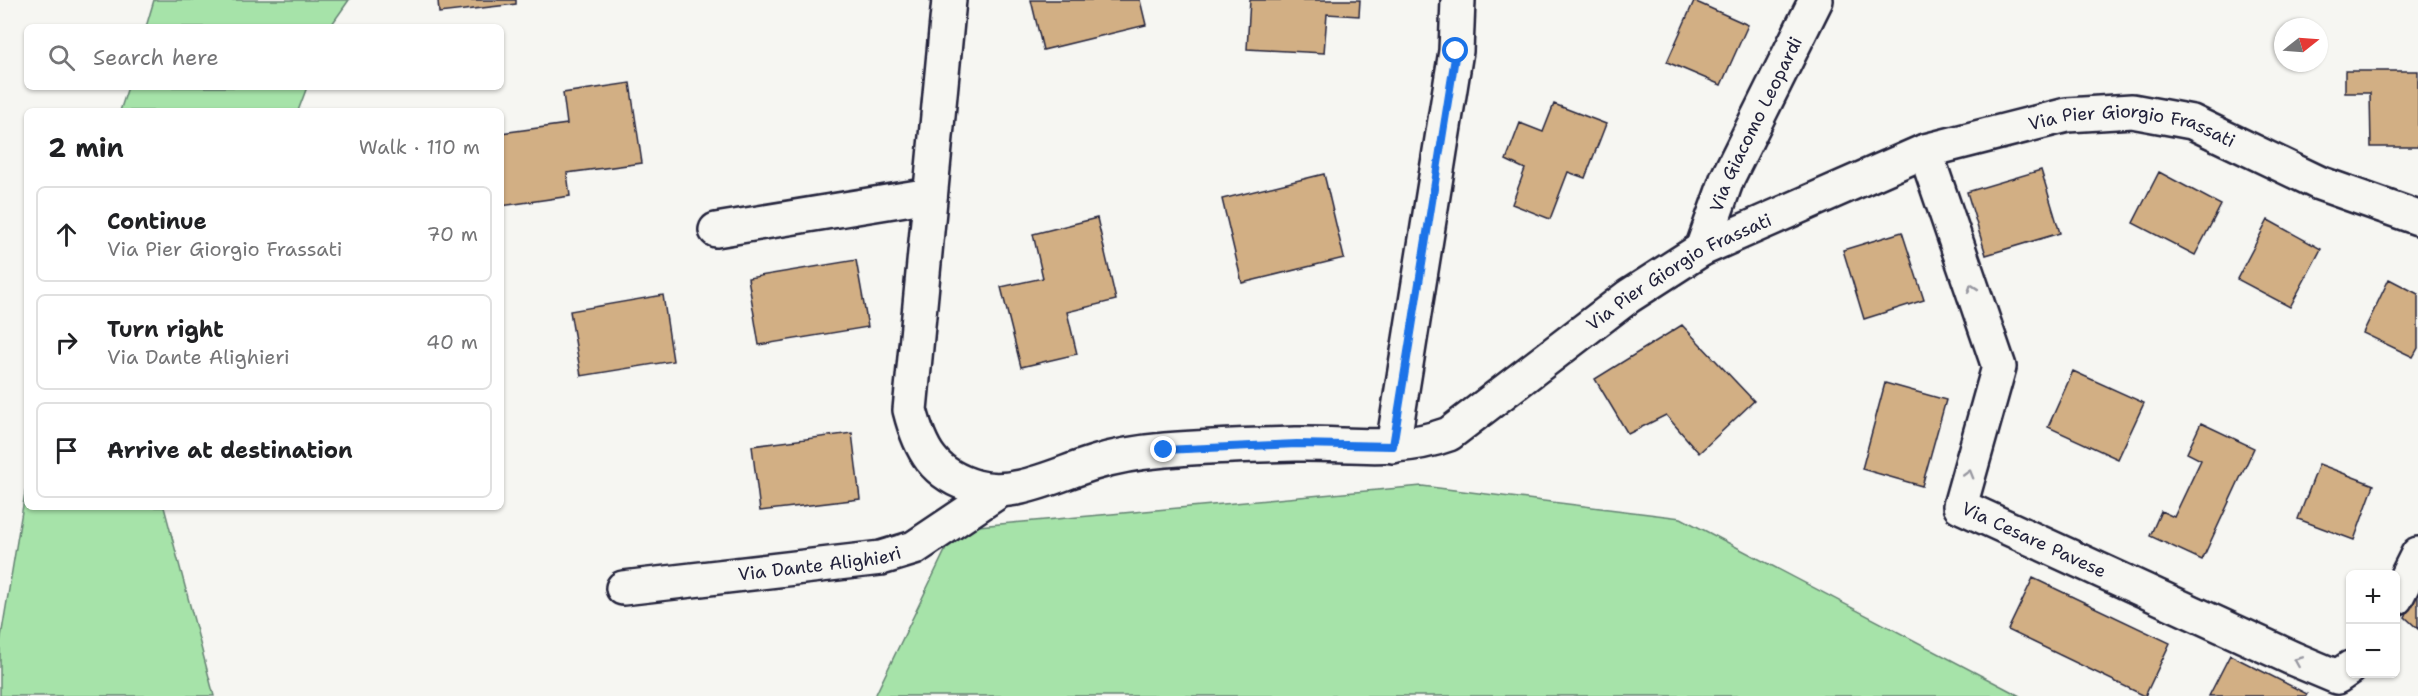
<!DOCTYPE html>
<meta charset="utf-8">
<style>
body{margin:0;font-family:"Shantell Sans",sans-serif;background:#f2f2f2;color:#202124}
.controls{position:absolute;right:18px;bottom:18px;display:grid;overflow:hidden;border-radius:9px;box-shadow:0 2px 4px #0004}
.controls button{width:54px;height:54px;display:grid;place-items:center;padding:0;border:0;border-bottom:2px solid #e0e0e0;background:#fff;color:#202124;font:30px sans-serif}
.compass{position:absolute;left:2274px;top:18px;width:54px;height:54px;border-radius:50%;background:#fff;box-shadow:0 2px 4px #0004;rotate:73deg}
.stop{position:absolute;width:18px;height:18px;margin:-14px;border:4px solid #1a73e8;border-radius:50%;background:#fff}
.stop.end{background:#1a73e8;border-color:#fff;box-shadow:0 2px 6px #0008}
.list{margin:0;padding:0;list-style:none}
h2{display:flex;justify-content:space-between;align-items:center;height:78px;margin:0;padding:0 24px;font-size:26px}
h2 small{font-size:20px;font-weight:400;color:#757577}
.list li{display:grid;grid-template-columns:39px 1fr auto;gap:18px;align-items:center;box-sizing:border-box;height:96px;margin:0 12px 12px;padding:0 12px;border:2px solid #e0e0e0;border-radius:9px}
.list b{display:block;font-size:22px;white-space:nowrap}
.list p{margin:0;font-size:20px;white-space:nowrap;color:#757577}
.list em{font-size:20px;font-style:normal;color:#757577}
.icon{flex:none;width:33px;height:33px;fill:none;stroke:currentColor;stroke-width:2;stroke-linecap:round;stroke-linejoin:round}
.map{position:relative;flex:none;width:2418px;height:696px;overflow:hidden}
.search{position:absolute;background:#fff;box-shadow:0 2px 4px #0004;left:24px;top:24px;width:480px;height:66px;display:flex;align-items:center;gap:15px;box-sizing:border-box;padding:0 21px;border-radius:9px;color:#757577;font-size:22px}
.panel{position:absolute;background:#fff;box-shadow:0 2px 4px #0004;left:24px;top:108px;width:480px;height:402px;border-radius:9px}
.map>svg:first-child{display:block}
.green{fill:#a6e3a9;stroke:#648272;stroke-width:1.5}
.building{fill:#d2af84;stroke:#22223b;stroke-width:1.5}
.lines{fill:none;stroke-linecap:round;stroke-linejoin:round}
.street-casing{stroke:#22223b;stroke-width:38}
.street{stroke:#f6f6f2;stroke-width:33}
.oneway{stroke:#9797a0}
.route{stroke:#1a73e8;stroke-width:8}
.labels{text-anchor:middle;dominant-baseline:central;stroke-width:4.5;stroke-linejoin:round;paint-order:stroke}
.street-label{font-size:18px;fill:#22223b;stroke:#f6f6f2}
</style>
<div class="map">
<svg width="2418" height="696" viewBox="0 0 2418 696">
<rect width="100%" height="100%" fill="#f6f6f2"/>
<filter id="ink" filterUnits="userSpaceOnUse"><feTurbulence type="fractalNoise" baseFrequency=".0167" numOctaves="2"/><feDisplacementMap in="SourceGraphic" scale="12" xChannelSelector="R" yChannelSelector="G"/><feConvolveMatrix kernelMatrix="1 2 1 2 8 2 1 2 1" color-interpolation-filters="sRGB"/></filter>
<g filter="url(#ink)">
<path class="green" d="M154,0H349L330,27H146Z
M128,87H307L298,111H120Z
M27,481V507H164L214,696H0V643Z
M1422,486L1681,518L2020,696H875L956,528Z"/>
<path class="building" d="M438,0H516V4L439,13Z
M1031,0H1140L1146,25L1043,50Z
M1250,0H1360L1359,16L1327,14L1324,53L1247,49Z
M1694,1L1748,25L1721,85L1667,62Z
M2345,71H2418V147H2371L2370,93H2345Z
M630,83L642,163L567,173L570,196L501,206V133L567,124L563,93Z
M1554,104L1606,124L1585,178L1568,172L1550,219L1512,204L1525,169L1506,160L1520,123L1543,132Z
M2041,170L2060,233L1986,255L1967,192Z
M2159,172L2221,205L2195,255L2133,223Z
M1324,174L1344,258L1242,283L1222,199Z
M1097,218L1116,300L1067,312L1077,354L1021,367L1001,287L1043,278L1033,234Z
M2268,220L2321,249L2290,307L2237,279Z
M1902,232L1924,300L1864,319L1843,250Z
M856,260L868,327L759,345L748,278Z
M2389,279L2418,294V348L2413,357L2363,333Z
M663,295L673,361L581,376L570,311Z
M1682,325L1754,401L1699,453L1666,415L1628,434L1595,379Z
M2073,371L2144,403L2118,459L2048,427Z
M1885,383L1946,400L1922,486L1862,469Z
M2201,423L2254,448L2202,560L2150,536L2161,511L2174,517L2201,460L2187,453Z
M852,433L860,499L760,511L752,446Z
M2319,464L2374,485L2354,540L2298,519Z
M2033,578L2170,643L2145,696L2008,630Z
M2418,591V629L2405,617Z
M2230,655L2307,694L2306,696H2209Z"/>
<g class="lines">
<g class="street-casing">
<g id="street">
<path id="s1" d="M949,0L910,410C920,449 933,475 976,487C1014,498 1057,474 1094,463C1116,456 1142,452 1165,450C1208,446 1253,445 1297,444C1351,443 1397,453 1449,434L1629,296L1702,249L1925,151L2067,115L2132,111L2192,122L2319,183L2418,218"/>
<path id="s2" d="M1925,151L1999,367L1960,506L2294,659L2337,677L2350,668"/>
<path d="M716,230L930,195"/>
<path id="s3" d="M1702,249L1727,179L1816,0"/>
<path d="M1393,446L1456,51L1458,0"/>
<path id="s4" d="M623,588L881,558L914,548L999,491"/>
<path d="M2396,598L2418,554"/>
</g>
</g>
<use href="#street" class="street"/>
</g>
<defs><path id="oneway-chevron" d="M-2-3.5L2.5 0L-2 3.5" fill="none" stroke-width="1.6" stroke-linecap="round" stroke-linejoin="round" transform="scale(1.5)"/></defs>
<g class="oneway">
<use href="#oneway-chevron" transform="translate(1972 288) rotate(-109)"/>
<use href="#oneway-chevron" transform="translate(1969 474) rotate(-74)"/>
<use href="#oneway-chevron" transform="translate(2298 661) rotate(-157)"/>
</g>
</g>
<g class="lines" filter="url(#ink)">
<path class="route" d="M1164,450L1297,444L1393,446L1456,51"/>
</g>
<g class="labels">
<g class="street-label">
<text stroke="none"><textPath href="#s3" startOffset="136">Via Giacomo Leopardi</textPath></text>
<text stroke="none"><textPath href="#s1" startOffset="1770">Via Pier Giorgio Frassati</textPath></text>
<text stroke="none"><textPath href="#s1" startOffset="1282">Via Pier Giorgio Frassati</textPath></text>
<text stroke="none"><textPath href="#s2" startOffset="454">Via Cesare Pavese</textPath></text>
<text stroke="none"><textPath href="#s4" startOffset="198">Via Dante Alighieri</textPath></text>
</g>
</g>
</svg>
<div class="controls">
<button>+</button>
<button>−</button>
</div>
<svg class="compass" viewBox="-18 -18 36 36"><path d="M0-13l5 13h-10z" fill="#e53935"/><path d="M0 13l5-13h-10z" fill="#757577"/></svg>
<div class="stop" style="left:1456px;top:51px"></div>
<div class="stop end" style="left:1164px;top:450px"></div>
<div class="search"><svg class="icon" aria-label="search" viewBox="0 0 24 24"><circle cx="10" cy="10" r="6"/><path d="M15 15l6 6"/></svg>Search here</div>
<section class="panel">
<h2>2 min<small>Walk · 110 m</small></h2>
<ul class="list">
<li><svg class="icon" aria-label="ahead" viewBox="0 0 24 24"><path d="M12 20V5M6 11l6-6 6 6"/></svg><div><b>Continue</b><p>Via Pier Giorgio Frassati</p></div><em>70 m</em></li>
<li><svg class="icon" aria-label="right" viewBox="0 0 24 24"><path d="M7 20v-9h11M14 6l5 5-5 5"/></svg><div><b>Turn right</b><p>Via Dante Alighieri</p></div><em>40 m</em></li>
<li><svg class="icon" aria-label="arrive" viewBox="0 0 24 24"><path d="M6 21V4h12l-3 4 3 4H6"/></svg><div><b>Arrive at destination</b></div></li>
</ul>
</section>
</div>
